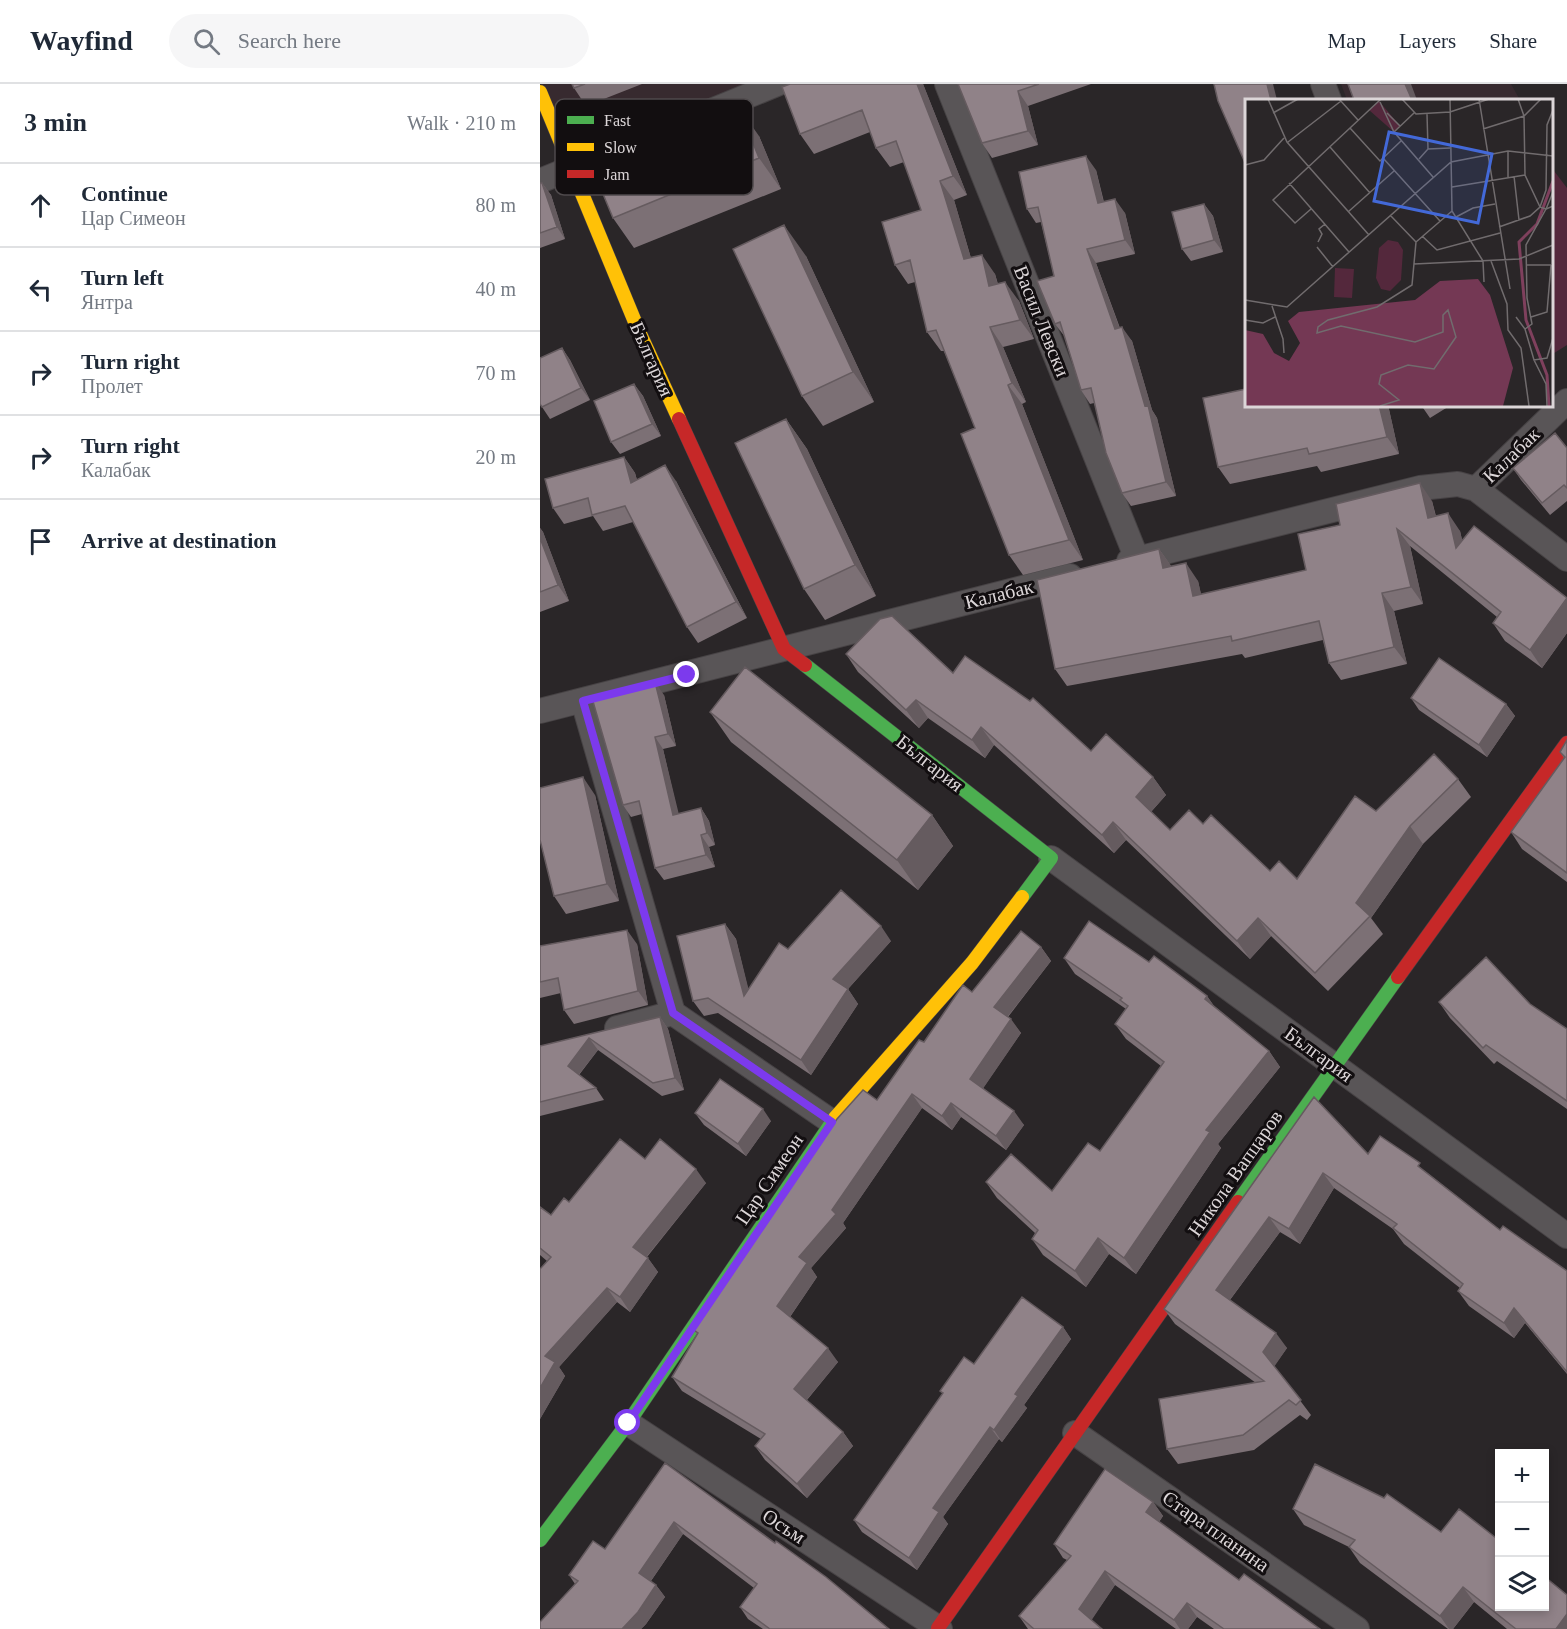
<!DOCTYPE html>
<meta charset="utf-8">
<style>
body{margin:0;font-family:"Times New Roman",serif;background:#f6f6f7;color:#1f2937}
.controls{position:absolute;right:18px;bottom:18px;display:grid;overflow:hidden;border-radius:0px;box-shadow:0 3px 9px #0003}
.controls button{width:54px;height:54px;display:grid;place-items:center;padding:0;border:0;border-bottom:2px solid #e0e1e3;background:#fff;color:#1f2937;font:30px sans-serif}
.stop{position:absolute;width:18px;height:18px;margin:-14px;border:4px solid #7c3aed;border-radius:50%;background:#fff}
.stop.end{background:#7c3aed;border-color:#fff;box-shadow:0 2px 6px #0008}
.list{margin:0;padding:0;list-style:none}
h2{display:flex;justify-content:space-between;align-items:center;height:78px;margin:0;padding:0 24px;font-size:26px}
h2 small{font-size:20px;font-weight:400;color:#747a83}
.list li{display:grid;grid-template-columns:39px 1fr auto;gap:18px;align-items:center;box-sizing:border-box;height:84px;padding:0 24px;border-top:2px solid #e0e1e3}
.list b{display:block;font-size:22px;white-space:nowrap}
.list p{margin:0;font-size:20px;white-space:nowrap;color:#747a83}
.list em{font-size:20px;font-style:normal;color:#747a83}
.icon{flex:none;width:33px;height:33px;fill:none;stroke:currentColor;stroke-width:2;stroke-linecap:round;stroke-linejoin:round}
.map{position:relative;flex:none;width:1027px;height:1545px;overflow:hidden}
header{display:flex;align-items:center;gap:36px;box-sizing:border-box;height:84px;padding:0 30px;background:#fff;border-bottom:2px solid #e0e1e3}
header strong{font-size:28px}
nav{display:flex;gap:33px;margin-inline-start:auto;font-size:21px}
.search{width:420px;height:54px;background:#f6f6f7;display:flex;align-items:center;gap:15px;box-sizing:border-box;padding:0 21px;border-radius:33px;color:#747a83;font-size:22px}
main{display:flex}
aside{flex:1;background:#fff}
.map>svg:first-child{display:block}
.built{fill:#372a2f}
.green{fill:#54283c}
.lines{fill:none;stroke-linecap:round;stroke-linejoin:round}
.street-casing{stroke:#474345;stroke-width:26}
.fast-casing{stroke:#474345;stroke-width:15}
.slow-casing{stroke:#474345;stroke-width:15}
.jam-casing{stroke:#474345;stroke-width:15}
.street{stroke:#595557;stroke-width:24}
.fast{stroke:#4caf50;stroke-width:14}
.slow{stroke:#ffc107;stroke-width:14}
.jam{stroke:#c62828;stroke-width:14}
.wall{fill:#7c7075}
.shaded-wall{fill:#655b5f}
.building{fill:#908288;stroke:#655b5f;stroke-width:1.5}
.route{stroke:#7c3aed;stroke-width:8}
.labels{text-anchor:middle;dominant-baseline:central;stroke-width:6;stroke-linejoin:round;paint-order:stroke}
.street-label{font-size:20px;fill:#dcd6d8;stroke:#120e10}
.inset-river{fill:none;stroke:#7f405d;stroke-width:3}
.inset-road{fill:none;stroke:#716c6e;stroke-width:1.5}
.view{fill:#4369d8;fill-opacity:0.15;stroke:#4369d8;stroke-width:3}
.inset-edge{fill:none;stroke:#dcd6d8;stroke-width:3}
.key{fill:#120e10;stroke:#4f4a4c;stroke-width:1.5}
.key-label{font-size:16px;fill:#dcd6d8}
</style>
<header>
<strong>Wayfind</strong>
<div class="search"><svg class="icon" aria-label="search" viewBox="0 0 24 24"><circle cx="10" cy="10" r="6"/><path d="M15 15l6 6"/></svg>Search here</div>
<nav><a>Map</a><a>Layers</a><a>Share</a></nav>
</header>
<main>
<aside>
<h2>3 min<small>Walk · 210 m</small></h2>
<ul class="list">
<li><svg class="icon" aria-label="ahead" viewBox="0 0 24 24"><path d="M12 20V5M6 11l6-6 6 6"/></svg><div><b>Continue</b><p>Цар Симеон</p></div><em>80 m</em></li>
<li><svg class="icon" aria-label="left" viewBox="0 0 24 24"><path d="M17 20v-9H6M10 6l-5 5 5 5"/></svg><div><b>Turn left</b><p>Янтра</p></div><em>40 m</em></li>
<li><svg class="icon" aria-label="right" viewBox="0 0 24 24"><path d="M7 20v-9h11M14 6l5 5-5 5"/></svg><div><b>Turn right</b><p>Пролет</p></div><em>70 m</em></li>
<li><svg class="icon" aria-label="right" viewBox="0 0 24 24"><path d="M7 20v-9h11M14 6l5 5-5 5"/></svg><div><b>Turn right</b><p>Калабак</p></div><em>20 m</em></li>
<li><svg class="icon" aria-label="arrive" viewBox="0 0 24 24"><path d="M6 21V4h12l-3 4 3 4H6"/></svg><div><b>Arrive at destination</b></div></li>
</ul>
</aside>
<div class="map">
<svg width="1027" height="1545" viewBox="0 0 1027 1545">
<rect width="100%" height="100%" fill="#2a2628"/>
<path class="built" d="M0,0H237L30,84Z
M801,0H971L980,16H807Z"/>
<path class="green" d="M1011,83L1027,104V261L1011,271Z"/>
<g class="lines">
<g class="street-casing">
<path id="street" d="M407,0L597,475
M783,0L789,16
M0,97L237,0
M936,405L1027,317
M589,477L880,404L918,400L936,405L1027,475
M43,617L133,929
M0,627L530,492
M511,774L1027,1152
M77,944L133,929L292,1038
M88,1339L400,1545
M535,1349L817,1545"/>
</g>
<g class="fast-casing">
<path id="fast" d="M265,581L511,774L482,813
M698,1118L858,893
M0,1456L88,1339L295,1034"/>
</g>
<g class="slow-casing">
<path id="slow" d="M0,8L100,250L139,335
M295,1034L432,879L482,813"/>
</g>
<g class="jam-casing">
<path id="jam" d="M139,335L244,565L265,581
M858,893L1027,659
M398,1544L698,1118"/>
</g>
<use href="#street" class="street"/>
<use href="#fast" class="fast"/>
<use href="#slow" class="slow"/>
<use href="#jam" class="jam"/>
</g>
<path class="wall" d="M32,0H102L46,22L34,4Z
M383,0L427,111L414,116L431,174L455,190L458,200L479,217L494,255L463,263L486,318L482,320L543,476L483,491L469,471L435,344L404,267H401L387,248L375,198L368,200L355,181L381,126L364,78L350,83L336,64L330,48L274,70L260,50Z
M418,0H551L488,22L498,61L452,74L442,59Z
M219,52L241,105L94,164L73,134Z
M556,86L564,118L585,129L595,170L556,179L580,244L592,257L612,326L617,334L636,412L591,422L582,409L554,319L550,320L541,306L525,253L515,240L514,192L501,138L496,139L487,125Z
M0,99H2L11,111L25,155L0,164Z
M664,120L673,132L683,168L651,177L642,165Z
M266,172L334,318L283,342L262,312Z
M22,264L30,276L50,316L10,335L2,323Z
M94,300L103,312L121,352L80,370L71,358Z
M848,321L859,370L781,388L777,382L690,400L678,383Z
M881,321H911L890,334Z
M246,335L267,365L336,512L285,536L264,505Z
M1027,364V417L1010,431L981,396L973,384Z
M84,373L95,389L97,396L136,397L207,534L158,559L147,543L93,438L63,447L53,432L24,440L13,424Z
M892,417L896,432L920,447L922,456L1027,514V549L1002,584L965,557L953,539L957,533L870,462L883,520L854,527L867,580L801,596L789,579L783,556L705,574L702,570L527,602L515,585L619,465L631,482L658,497L661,511L766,486L800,441Z
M0,444L3,448L29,517L0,528Z
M306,570L413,589L551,667L613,693L626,711L611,728L630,746L663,740L730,787L757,795L836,727L918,695L931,713L883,760L831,834L843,850L788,907L731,852L710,875L586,756L574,769L454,661L445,674L388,634L379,644L318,588Z
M124,611L136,662L123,665L138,730L161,724L169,737L175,761L169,763L175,783L124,796L115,784L102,730L91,733L83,721Z
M871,614L966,620L975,632L947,673L879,626Z
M170,628L392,731L413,762L378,806L191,658Z
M1027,656V798L982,765L971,748L1024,674L1020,668Z
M55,711L79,817L26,830L14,812Z
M185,840L196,855L208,905L248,865L351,857L308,905L318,920L271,991L178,929L164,932L153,917Z
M97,860L108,921L34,940L24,926L21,909L0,914V862Z
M501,863L511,877L468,933L481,949L443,1004L484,1041L466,1066L421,1033L412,1046L382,1024L303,1139L306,1144L271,1184L277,1193L250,1233L298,1278L267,1316L303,1348L313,1362L267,1414L225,1376L215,1362L221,1355L142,1307L132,1293L157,1251L154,1246L337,1016L384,958L432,908Z
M524,874L609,878L667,912L674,922L729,967L740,983L678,1060L681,1064L596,1190L569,1170L546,1203L503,1171L492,1155L495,1149L457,1114L446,1098L512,1107L560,1067L621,982L586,955L575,940L586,925L535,890Z
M899,918L990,920L1027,945V1025L957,977L954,980L910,934Z
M120,933L128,945L144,1006L122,1012L58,966L39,991L56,1004L64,1016L0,1032V962Z
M774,1013L828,1070L886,1088L960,1146L1027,1187V1290L985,1239L974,1254L929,1222L918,1207L920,1204L864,1160L853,1145L794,1104L760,1160L740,1148L690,1216L747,1264L734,1282L771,1331L767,1336L760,1331L714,1366L638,1380L627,1365L716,1299L635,1240L624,1225Z
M155,1029L231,1037L206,1072L164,1041Z
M105,1075L166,1099L107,1173L118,1188L90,1228L77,1218L19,1283L25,1292L0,1335V1185L7,1177L0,1171V1123L11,1131L29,1118Z
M523,1243L531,1255L484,1321L487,1324L462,1358L459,1355L403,1433L408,1440L377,1486L322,1448L314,1436L403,1310L400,1307L434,1280Z
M125,1379L349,1545H223L208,1535L200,1523L214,1504L143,1450L111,1497L116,1501L125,1513L106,1540L101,1545H0L35,1500L29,1491L65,1465Z
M613,1418L623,1432L619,1438L699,1496L780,1545H674L657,1533L648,1545H636L575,1501L551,1536L562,1545H488L479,1532L527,1476L523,1474L514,1460Z
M753,1425L901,1448L1027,1545H967L934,1518L913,1545H908L820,1479L809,1463L764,1441Z"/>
<path class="shaded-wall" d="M377,0H383L427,111L413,92Z
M727,0H733L737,16H731Z
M865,0H871L877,16H872Z
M478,7L488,22L498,61L488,47Z
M198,22L219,52L241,105L219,74Z
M546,72L556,86L567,133L558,119Z
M400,97L414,116L437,195L424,175Z
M2,99L11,111L25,155L17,143Z
M575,115L585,129L595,170L585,156Z
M664,120L673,132L683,168L674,156Z
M244,141L266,172L334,318L313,288Z
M547,165L556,179L585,259L575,245Z
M442,171L455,190L463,221L449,202Z
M465,198L479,217L494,255L480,236Z
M450,243L463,263L486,318L472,299Z
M582,243L592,257L612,326L617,334L636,412L626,398Z
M22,264L30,276L50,316L41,304Z
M94,300L103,312L121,352L112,340Z
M468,301L482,320L543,476L529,456Z
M839,321H848L859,370L847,353Z
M246,335L267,365L336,512L315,481Z
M84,373L95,389L102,415L91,399Z
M125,381L136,397L207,534L196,518Z
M880,399L892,417L900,451L888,434Z
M908,429L920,447L928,481L916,464Z
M0,444L3,448L29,517L18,501L0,454Z
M857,445L870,462L883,520L871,503Z
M619,465L632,483L623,484Z
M646,479L658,497L666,530L653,512Z
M842,509L854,527L867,580L854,563Z
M1027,515V549L1002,584L990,566Z
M115,598L124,611L136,662L128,650Z
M376,616L388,634L379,644L366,626Z
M966,620L975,632L947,673L939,661Z
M441,643L454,661L445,674L432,656Z
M115,653L123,665L142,743L133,731Z
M43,693L55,711L79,817L67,800Z
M613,693L626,711L608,731L596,713Z
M161,724L169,737L175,761L167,749Z
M392,731L413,762L378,806L357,776Z
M573,738L586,756L574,769L562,751Z
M870,742L883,760L831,834L816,819Z
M161,751L169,763L175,783L166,771Z
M718,834L731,852L710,875L697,857Z
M185,840L196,855L214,927L204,912Z
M341,842L351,857L308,905L318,920L271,991L261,976L293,895Z
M87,846L97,860L108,921L98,907Z
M501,863L511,877L464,937L454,923Z
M667,912L678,928L665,915Z
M120,933L128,945L144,1006L135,994Z
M471,935L481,949L440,1009L430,995Z
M49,954L58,966L36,994L28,982Z
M729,967L740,983L678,1060L681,1064L596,1190L584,1174L666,1046Z
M372,1010L382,1024L303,1139L306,1144L271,1184L277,1193L247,1237L237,1222L259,1173Z
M411,1019L421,1033L412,1046L402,1032Z
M223,1025L231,1037L206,1072L198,1060Z
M474,1027L484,1041L466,1066L456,1052Z
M156,1085L166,1099L103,1177L93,1163Z
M783,1089L794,1104L760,1160L749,1145Z
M729,1133L740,1148L686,1221L676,1206Z
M558,1154L569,1170L546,1203L535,1187Z
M108,1174L118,1188L90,1228L80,1213Z
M67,1204L77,1218L19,1283L25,1292L0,1335V1304L5,1272Z
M974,1224L985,1239L974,1254L964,1239Z
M523,1243L531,1255L484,1321L487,1324L462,1358L454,1346L475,1310Z
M736,1249L747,1264L734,1283L723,1268Z
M288,1264L298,1278L264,1319L254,1305Z
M450,1343L459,1355L403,1433L408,1440L377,1486L369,1474L393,1424Z
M303,1348L313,1362L267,1414L257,1400Z
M613,1418L623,1432L616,1442L606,1428Z
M134,1438L143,1450L108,1501L99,1489Z
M565,1487L575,1501L549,1540L539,1525Z
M116,1501L125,1513L106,1540L101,1545H82Z
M923,1503L934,1518L913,1545H909L900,1532Z
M647,1519L657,1533L648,1545H640L634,1536Z
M1027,1530V1545H1016Z"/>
<path class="building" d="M32,0H45L34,4Z
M250,0H377L413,92L400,97L424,175L442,171L449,202L465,198L480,236L450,243L472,299L468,301L529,456L469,471L421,350L435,344L396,246L387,248L370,176L355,181L342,138L381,126L356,57L336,64L322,26L260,50L242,3Z
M418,0H499L478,7L488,47L442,59Z
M674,0H727L731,16H706V81L678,17Z
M808,0H865L872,16H814Z
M198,22L219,74L73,134L51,81Z
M546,72L558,119L575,115L585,156L547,165L575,245L582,243L605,322L608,321L626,398L582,409L566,369L551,304L541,306L520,238L515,240L497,197L514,192L498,123L487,125L479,88Z
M0,99H2L17,143L0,149Z
M664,120L674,156L642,165L632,128Z
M244,141L313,288L262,312L193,165Z
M22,264L41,304L2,323L0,320V274Z
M94,300L112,340L71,358L54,317Z
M706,305V321H839L847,353L769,370L767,364L678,383L663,314Z
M246,335L315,481L264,505L195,359Z
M1015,349L1027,364V404L1024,401L1002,419L973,384Z
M84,373L91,399L125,381L196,518L147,543L85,422L52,431L48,414L13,424L5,395Z
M880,399L888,434L908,429L916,464L934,442L1027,514L990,566L953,539L961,528L857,445L871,503L842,509L854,563L789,579L779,537L692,557L691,552L515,585L497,496L619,465L623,484L646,479L653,512L766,486L758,450L800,441L796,420Z
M0,454L18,501L0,508Z
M352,532L413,589L425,572L490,617L493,614L551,667L566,650L613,693L596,713L630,746L649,726L663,740L671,731L730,787L739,777L757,795L815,712L836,727L894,670L918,695L870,742L816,819L830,832L775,889L718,834L697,857L573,738L562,751L441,643L432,656L376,616L366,626L306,570L340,535Z
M899,574L966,620L939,661L871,614Z
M205,583L392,731L357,776L170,628Z
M115,598L128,650L115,653L133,731L161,724L167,749L161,751L166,771L115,784L99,717L83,721L52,614Z
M1027,656V789L971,748L1025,673L1020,668Z
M43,693L67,800L14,812L0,756V704Z
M301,806L341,842L293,895L308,905L261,976L168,914L153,917L137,852L185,840L204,912L239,859L248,865Z
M549,837L609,878L614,872L667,912L665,915L729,967L666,1046L670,1048L584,1174L558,1154L535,1187L492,1155L498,1146L446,1098L471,1070L512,1107L548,1059L560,1067L624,978L575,940L588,922L580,916L582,914L524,874Z
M87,846L98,907L24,926L18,894L0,898V862Z
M481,847L501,863L454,923L471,935L430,995L474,1027L456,1052L411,1019L402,1032L372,1010L292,1126L296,1130L259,1173L267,1179L237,1222L288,1264L254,1305L303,1348L257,1400L215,1362L225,1350L132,1293L158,1249L154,1246L297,1035L323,1006L337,1016L379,956L384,958L423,901L432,908Z
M946,873L990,920L1027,945V1017L946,961L943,964L899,918Z
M120,933L135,994L113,999L49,954L28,982L56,1004L0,1018V962Z
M180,995L223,1025L198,1060L155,1029Z
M774,1013L828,1070L840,1052L880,1079L878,1082L960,1146L963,1142L1027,1187V1288L974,1224L964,1239L918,1207L923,1200L853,1144L857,1140L783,1089L749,1145L729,1133L676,1206L736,1249L723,1268L761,1316L756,1321L749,1316L703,1351L627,1365L619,1315L724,1297L624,1225Z
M80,1055L105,1075L120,1055L156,1085L93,1163L108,1174L80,1213L67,1204L5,1272L15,1278L0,1304V1185L11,1173L0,1164V1123L11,1131L24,1114L29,1118Z
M482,1213L523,1243L475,1310L478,1312L454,1346L450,1343L393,1424L399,1428L369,1474L314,1436L403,1309L400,1307L424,1273L434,1280Z
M125,1379L235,1459L236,1457L286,1493L349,1545H230L200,1523L217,1500L134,1438L99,1489L116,1501L98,1528L82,1545H0V1538L38,1497L29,1491L53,1457L65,1465Z
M775,1380L844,1414L847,1410L901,1448L919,1425L960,1457V1522H1005V1493L1027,1511V1530L1016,1545H976L923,1503L900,1532L809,1463L815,1456L753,1425Z
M565,1385L613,1418L606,1428L699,1496L704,1490L780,1545H684L647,1519L634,1536L565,1487L539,1525L562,1545H494L479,1532L531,1472L514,1460Z"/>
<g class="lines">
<path class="route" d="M88,1339L292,1038L133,929L43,617L147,591"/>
</g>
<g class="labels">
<g class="street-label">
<text transform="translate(502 237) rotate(68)">Васил Левски</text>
<text transform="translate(112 275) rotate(66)">България</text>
<text transform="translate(971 371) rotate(-44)">Калабак</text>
<text transform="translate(459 510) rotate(-14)">Калабак</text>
<text transform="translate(390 679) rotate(38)">България</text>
<text transform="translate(779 970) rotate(36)">България</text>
<text transform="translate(695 1089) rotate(-55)">Никола Вапцаров</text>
<text transform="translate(229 1095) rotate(-56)">Цар Симеон</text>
<text transform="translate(244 1442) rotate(33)">Осъм</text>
<text transform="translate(676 1447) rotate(35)">Стара планина</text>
</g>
</g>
<g transform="translate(705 15)">
<rect width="308" height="308" fill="#2a2628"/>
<path d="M134,2L155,27L149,33L124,11ZM143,141L153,143L158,151L156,181L145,192L136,190L131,179L134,149ZM90,169L109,170L107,199L89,198Z" fill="#54283c"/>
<path d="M233,180L245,196L268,269L258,307H0V231L18,235L29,254L44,262L55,244L43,222L54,213L170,201L195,182Z" fill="#743854"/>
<path class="inset-river" d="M304,307L302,276L281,221L274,143L292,125L308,82"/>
<path class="inset-road" d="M23,0L42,43L124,136M94,0L113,21M157,0L171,15L205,13L244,0M205,0L207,112L238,162L239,183M234,0L265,190M273,0L279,17L280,76L295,108M135,3L149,33L188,78M28,14L53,0M142,14L155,27M105,29L135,62L156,42M238,30L279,17L296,0M149,33L169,14M43,43L96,2M85,48L125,94M183,50L205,49M263,52V78M138,59L195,122M174,60L183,50L182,15M0,66L19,61L39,39M269,77L274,121M44,84L104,153M207,88L280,76M295,108L301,110L308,93M66,110L50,124L28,101L136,0M103,113L149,72M211,118L228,109L250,105M254,128L285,117L295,108L301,91L302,26L308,11M177,137L192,151L255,134M73,143L77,135L74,130L80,125M171,143L207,112M72,148L88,168M246,162L262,205L263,231L276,249L284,307M169,165L274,160L308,146M282,166H306M0,201L42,208L206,63L263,52L308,57M27,207L38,240L39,254M271,218L280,230L289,261L302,259L308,239M286,218L302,213L306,166M0,221L18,224L30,218M280,230L287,225L282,199L281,146L301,110L308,107M289,261L301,285L302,307M135,307L154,301L134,285L136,276L163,266L189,270L211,238L203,211L198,216V233L170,243L96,227L72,234L73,228L83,221L132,208L167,186L171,143L145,116"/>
<path class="view" d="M144,33L247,55L233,124L129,102Z"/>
<rect width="308" height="308" class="inset-edge"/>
</g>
<rect x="15" y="15" width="198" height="96" rx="9" class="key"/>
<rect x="27" y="32" width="27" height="8" fill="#4caf50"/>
<rect x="27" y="59" width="27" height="8" fill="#ffc107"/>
<rect x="27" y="86" width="27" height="8" fill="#c62828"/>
<g class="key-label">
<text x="64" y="42">Fast</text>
<text x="64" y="69">Slow</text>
<text x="64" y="96">Jam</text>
</g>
</svg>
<div class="controls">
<button>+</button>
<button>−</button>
<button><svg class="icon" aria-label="layers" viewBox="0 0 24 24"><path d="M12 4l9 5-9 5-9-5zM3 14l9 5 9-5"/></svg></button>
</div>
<div class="stop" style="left:88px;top:1339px"></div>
<div class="stop end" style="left:147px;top:591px"></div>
</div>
</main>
